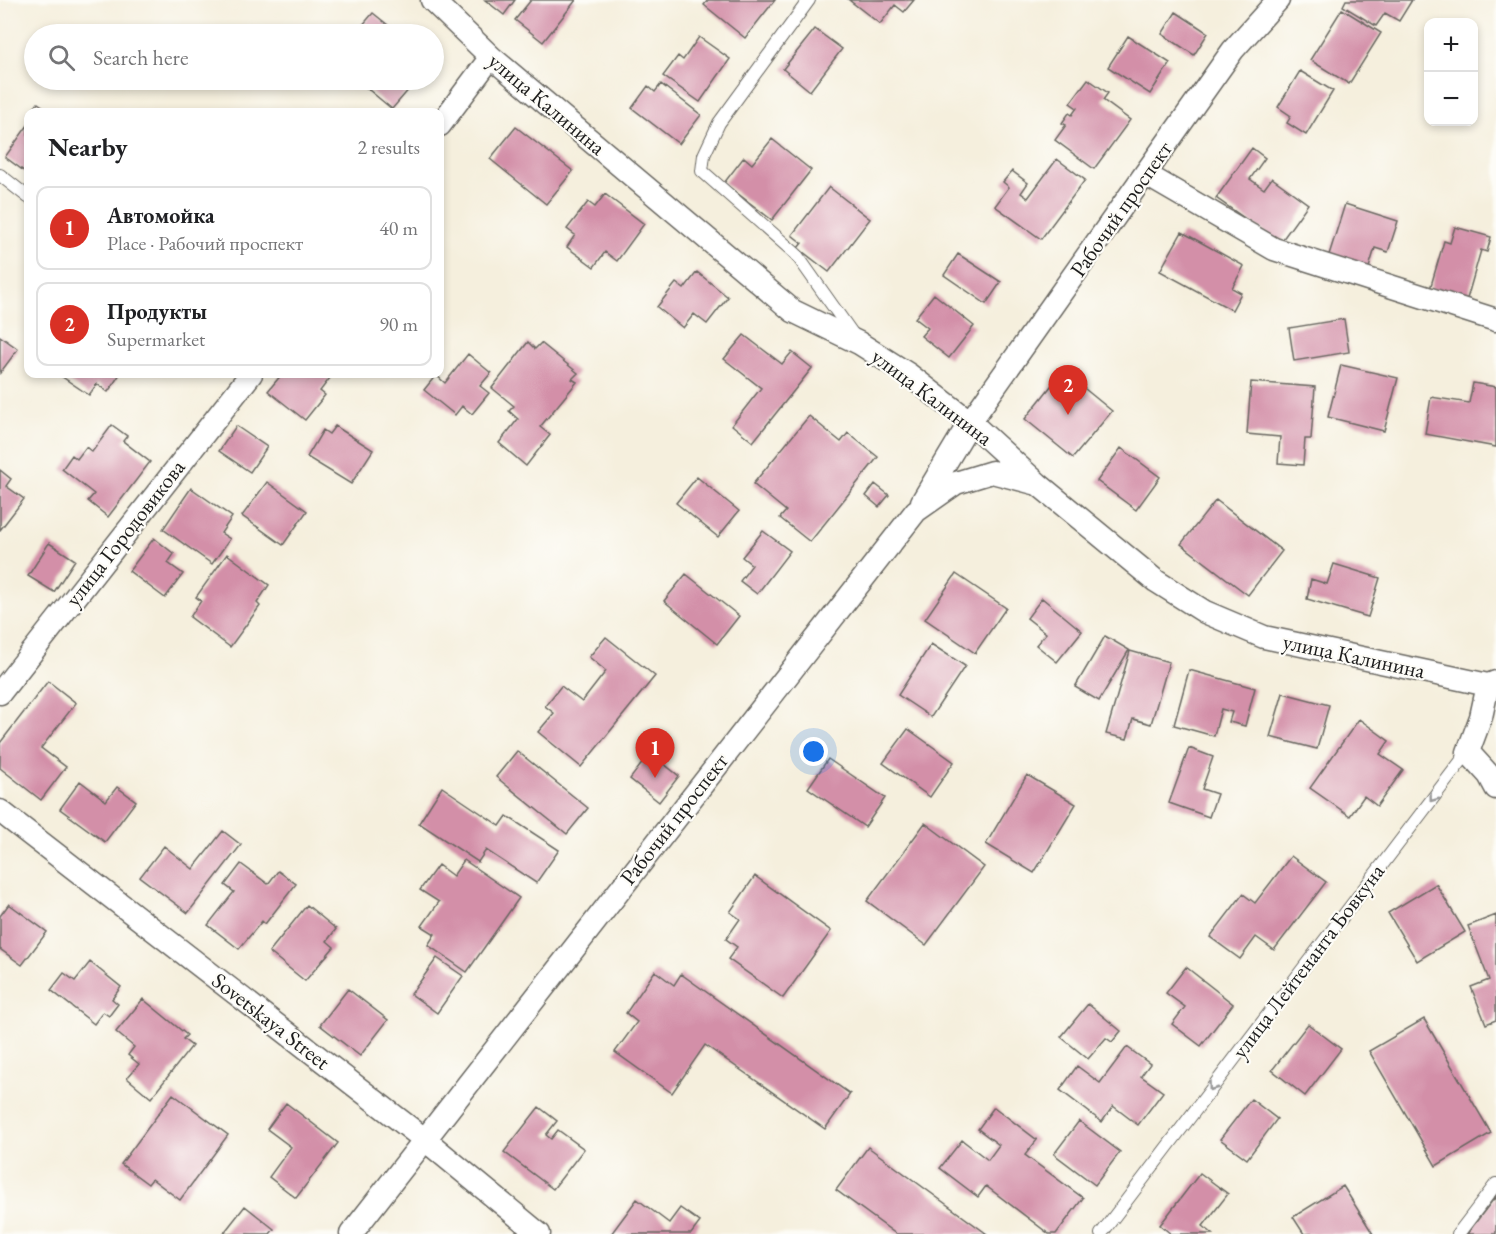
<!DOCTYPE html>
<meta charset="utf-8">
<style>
body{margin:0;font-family:"EB Garamond",serif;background:#f6f6f6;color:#202124}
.controls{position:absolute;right:18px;top:18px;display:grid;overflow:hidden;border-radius:12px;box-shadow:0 3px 9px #0003}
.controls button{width:54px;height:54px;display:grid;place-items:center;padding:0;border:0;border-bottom:2px solid #e0e0e0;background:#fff;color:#202124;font:30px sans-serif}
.you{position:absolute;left:814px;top:752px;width:21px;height:21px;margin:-15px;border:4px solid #fff;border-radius:50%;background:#1a73e8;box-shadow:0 0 0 9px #1a73e833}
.badge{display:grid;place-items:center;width:39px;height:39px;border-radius:50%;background:#d93025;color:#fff;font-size:20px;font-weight:700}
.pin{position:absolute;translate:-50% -50px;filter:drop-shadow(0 2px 3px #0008)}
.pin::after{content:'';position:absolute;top:32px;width:21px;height:18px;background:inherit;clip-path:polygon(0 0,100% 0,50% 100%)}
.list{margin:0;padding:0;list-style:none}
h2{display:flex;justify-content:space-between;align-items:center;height:78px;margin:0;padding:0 24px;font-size:26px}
h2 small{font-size:20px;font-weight:400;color:#757577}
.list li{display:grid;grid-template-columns:39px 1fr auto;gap:18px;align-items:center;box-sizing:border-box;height:84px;margin:0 12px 12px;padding:0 12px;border:2px solid #e0e0e0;border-radius:12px}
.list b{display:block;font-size:22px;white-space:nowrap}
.list p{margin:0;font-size:20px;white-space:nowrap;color:#757577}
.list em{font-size:20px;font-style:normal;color:#757577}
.icon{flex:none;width:33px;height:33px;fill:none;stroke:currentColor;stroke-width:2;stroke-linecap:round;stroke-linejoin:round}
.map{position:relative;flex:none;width:1496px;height:1234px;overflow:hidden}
.search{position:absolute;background:#fff;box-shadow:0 3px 9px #0003;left:24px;top:24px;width:420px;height:66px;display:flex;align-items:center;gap:15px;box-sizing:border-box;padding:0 21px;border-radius:33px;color:#757577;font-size:22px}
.panel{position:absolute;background:#fff;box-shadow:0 3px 9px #0003;left:24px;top:108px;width:420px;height:270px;border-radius:12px}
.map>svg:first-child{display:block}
.building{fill:#d38fa8}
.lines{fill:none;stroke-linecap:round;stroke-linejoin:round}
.service-casing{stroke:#686660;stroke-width:14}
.minor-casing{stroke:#686660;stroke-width:25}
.service{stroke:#fff;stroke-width:12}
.minor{stroke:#fff;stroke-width:22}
.oneway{stroke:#999}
.labels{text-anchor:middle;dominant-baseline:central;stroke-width:4.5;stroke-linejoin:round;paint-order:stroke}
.street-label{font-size:22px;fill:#1c1c1c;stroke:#fdfcf7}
</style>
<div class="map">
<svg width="1496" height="1234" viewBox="0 0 1496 1234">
<rect width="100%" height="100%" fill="#fdfcf7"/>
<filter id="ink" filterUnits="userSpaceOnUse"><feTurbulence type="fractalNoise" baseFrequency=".0167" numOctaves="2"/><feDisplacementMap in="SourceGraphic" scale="12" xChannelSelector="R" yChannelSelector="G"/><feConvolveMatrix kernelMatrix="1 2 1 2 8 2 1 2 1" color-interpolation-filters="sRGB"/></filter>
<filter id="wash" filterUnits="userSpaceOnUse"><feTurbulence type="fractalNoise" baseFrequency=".008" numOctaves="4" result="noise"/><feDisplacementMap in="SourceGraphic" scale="24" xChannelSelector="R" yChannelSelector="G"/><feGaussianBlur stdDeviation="1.35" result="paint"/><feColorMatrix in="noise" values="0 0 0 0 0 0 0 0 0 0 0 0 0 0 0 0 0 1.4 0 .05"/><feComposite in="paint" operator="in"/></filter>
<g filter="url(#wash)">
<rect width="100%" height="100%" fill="#f5efdd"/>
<g id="blocks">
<path class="building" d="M485,0H515L504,15Z
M531,0H576L543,42L515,20Z
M708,0H775L745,38L704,5Z
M849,0H914L904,12L895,5L880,24Z
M1346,0H1412L1399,21L1385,13L1376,26L1343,6Z
M1342,9L1381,33L1349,84L1310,60Z
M1176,12L1208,33L1194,55L1162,34Z
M373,13L399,34H355Z
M815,29L842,49L810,91L783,69Z
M1128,36L1170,63L1150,94L1108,67Z
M699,37L730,59L700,102L663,76L678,56L683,60Z
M1300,71L1333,91L1306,135L1287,123L1291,116L1278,107Z
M1088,79L1108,93L1103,100L1130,120L1094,169L1055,140L1066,125L1062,123L1069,113L1072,115L1077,108L1070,103Z
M357,80H417L392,109Z
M661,84L701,115L679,144L632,108L648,86L655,92Z
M38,103L51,112H31Z
M28,125V174L5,157Z
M516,127L573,171L546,204L490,159Z
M772,139L811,170L772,220L724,183L744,157L752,164Z
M1252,148L1265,158L1250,179L1264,189L1272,178L1308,204L1280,243L1216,198Z
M1057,159L1085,180L1041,239L995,206L1009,187L1003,182L1012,171L1028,183L1021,193L1028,198Z
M829,187L870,219L829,272L798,248L802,243L792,235Z
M605,194L644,224L617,261L605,252L594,267L567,247L575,235L567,229L588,202L595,207Z
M1345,204L1398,221L1388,252L1375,248L1368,271L1328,258Z
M1455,227L1491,237L1487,252L1481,250L1467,299L1430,289L1444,241L1450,243Z
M1182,232L1244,266L1232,288L1241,293L1232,310L1160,271Z
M958,254L1001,282L986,304L944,275Z
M697,272L728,297L707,324L694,314L683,328L657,307L676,283L684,289Z
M934,294L974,326L949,358L921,336L928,328L915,318Z
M1344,319L1349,352L1294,361L1289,328Z
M744,335L782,364L792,352L812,368L753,442L732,425L761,388L724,359Z
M0,336L18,349L0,373Z
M528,342L535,349L541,343L578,373L572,379L577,382L540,427L550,435L526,466L499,443L518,419L509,411L514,406L492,388Z
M468,354L491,373L480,386L489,393L472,414L462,406L455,415L424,390L436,375L445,383Z
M1341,365L1398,378L1384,431L1328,417Z
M1063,371L1112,411L1073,458L1025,419Z
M58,374H120L108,392L97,384L89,395Z
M282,374H333L320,391L325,395L305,420L268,391Z
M1251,382L1315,387L1311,439H1305L1303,465L1278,463L1280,437L1247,434Z
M1473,383L1496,387V447L1425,434L1431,397L1469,403Z
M809,416L841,442L848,433L878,457L810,542L780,518L786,511L753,484Z
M112,425L127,436L123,441L150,462L108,517L88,501L94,494L62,469L72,455L77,459L86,447L92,452Z
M236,426L267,447L250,472L219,451Z
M335,426L373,450L351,484L307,457L323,430L329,434Z
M1121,448L1160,477L1136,510L1097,481Z
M0,470L11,479L6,486L24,499L0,530Z
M697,477L739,511L718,537L676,503Z
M267,482L307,511L283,545L242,516Z
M875,484L889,495L879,507L866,496Z
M191,488L232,517L221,533L230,539L212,564L163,529Z
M1216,500L1282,551L1248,595L1181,544Z
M763,531L790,551L757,594L740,581L752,565L742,557Z
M154,538L174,554L168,563L183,574L165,598L129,571Z
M49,543L75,560L54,592L28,576Z
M227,554L269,585L257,603L260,606L230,647L190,617L201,601L196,597Z
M1334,564L1380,578L1368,617L1307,599L1311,579L1327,584Z
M686,574L739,616L717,644L664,601Z
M956,574L1006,608L975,653L925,619Z
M1042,598L1082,631L1057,662L1036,645L1046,633L1027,618Z
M1105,636L1129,650L1099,701L1075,687Z
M606,637L655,676L581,767L538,732L554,713L545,706L561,686L582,702L606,671L589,657Z
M931,644L965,666L931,717L898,695Z
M1130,651L1169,662L1151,724L1133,719L1127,739L1106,734Z
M1189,670L1255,688L1245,726L1229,722L1232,712L1221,709L1214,736L1174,725Z
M48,681L76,703L41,748L66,767L41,800L0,768V743Z
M1283,693L1329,705L1317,749L1270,737Z
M1359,719L1389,741L1380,754L1403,770L1377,806L1364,796L1350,816L1310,788Z
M908,729L954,762L930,797L883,763Z
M1189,748L1213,757L1202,789L1217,794L1209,817L1169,803Z
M517,751L588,808L567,834L496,777Z
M650,753L679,776L659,802L630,779Z
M828,759L885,798L865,827L808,788Z
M1027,775L1076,804L1034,873L986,844Z
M80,781L106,801L117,787L136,801L105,842L60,809Z
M442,787L500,826L507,816L559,850L536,883L486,850L478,862L419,823Z
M925,823L984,867L926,945L867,901Z
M223,831L241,845L188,913L140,877L164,846L193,869Z
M1291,856L1326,882L1274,950L1256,937L1240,959L1210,937L1243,894L1255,903Z
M464,860L519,898L467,972L428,945L435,934L422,926L439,902L420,890L438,865L453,876Z
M241,864L268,884L278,871L296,884L265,924L262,921L239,949L208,925L234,892L225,885Z
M755,876L831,931L783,998L728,959L737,947L726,939L740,919L730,912Z
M1436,884L1465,932L1417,961L1388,913Z
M9,904L47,932L22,965L0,949V916Z
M307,905L336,929L327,941L334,947L305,981L269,952Z
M1496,915V1020L1486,1024L1471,987L1489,980L1468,926Z
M437,958L463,976L437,1013L411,994Z
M90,962L121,987L112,999L118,1004L109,1016L103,1012L94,1024L51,990L64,973L75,981Z
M1186,967L1233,1004L1201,1046L1172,1024L1185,1007L1166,993Z
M655,971L674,985L681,974L850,1094L825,1129L705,1045L672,1093L615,1052L637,1022L626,1013Z
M348,989L388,1020L360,1056L320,1025Z
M143,999L187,1035L183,1039L192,1046L151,1098L127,1078L139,1064L128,1055L134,1047L116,1032Z
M1088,1004L1121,1031L1112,1042L1106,1038L1088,1059L1061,1037Z
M1424,1019L1491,1133L1436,1166L1369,1051Z
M1308,1024L1341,1049L1305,1096L1272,1070Z
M1127,1047L1150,1064L1141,1076L1163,1092L1138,1125L1113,1106L1102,1122L1060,1090L1077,1066L1100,1083Z
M173,1094L228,1135L180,1200L152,1179L148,1184L121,1164Z
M1251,1099L1277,1119L1247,1159L1220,1139Z
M286,1103L338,1143L296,1198L269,1177L291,1147L267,1129Z
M539,1107L557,1121L546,1135L551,1139L558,1130L584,1149L553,1189L504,1152Z
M994,1107L1037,1140L1025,1155L1083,1198L1056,1234H1049L986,1186L978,1197L940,1168L962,1140L988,1160L999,1145L978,1129Z
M1079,1121L1120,1152L1095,1185L1054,1154Z
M868,1147L987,1234H896L836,1190Z
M1200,1173L1228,1194L1203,1226L1213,1234H1171L1160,1225Z
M1343,1186L1373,1234H1304L1293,1217Z
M1496,1196V1234H1467L1479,1218Z
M637,1199L669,1223L680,1208L700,1222L691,1234H611Z
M245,1206L274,1229L270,1234H223Z"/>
</g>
</g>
<g filter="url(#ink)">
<use href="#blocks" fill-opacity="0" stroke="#686660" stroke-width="1.5"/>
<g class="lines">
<g class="service-casing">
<path id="service" d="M809,0L719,123L704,155L702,171L796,254L854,336
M0,175L28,197
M1101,1234L1468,752
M1458,1234L1496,1184"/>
</g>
<g class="minor-casing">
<path id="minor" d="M432,0L491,57L793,311L859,343L908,374L970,422L1038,484L1156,581L1205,612L1264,637L1488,685
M440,125L491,57
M1145,174L1274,249L1496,320
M922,502L970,422L1145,174L1233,50L1278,0
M1496,682L1488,685L1481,717L1468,752L1489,775L1496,788
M0,693L251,374
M0,811L424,1139L539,1234
M351,1234L916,511L956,483L992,472L1034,483"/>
</g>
<use href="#service" class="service"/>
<use href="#minor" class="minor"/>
</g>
<defs><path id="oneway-chevron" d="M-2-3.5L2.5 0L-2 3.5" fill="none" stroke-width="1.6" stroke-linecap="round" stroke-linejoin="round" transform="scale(1.5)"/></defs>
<g class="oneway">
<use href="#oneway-chevron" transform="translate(1433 798) rotate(127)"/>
<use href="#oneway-chevron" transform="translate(1212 1087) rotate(127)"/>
</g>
</g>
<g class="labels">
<g class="street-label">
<text transform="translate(547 104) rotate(40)">улица Калинина</text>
<text transform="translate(1121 209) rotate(-55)">Рабочий проспект</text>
<text transform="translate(932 397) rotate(37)">улица Калинина</text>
<text transform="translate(125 533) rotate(-52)">улица Городовикова</text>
<text transform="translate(1354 656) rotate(12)">улица Калинина</text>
<text transform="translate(674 819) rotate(-52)">Рабочий проспект</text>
<text transform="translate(1308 961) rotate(-53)">улица Лейтенанта Бовкуна</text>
<text transform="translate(271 1021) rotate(38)">Sovetskaya Street</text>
</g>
</g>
</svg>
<div class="controls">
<button>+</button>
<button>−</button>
</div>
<div class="you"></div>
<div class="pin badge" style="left:655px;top:778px">1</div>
<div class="pin badge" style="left:1068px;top:415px">2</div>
<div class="search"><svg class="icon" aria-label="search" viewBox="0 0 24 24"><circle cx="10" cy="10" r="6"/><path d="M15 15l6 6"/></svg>Search here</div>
<section class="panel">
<h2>Nearby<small>2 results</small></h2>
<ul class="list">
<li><span class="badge">1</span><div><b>Автомойка</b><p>Place · Рабочий проспект</p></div><em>40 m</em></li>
<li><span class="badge">2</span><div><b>Продукты</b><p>Supermarket</p></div><em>90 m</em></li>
</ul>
</section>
</div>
